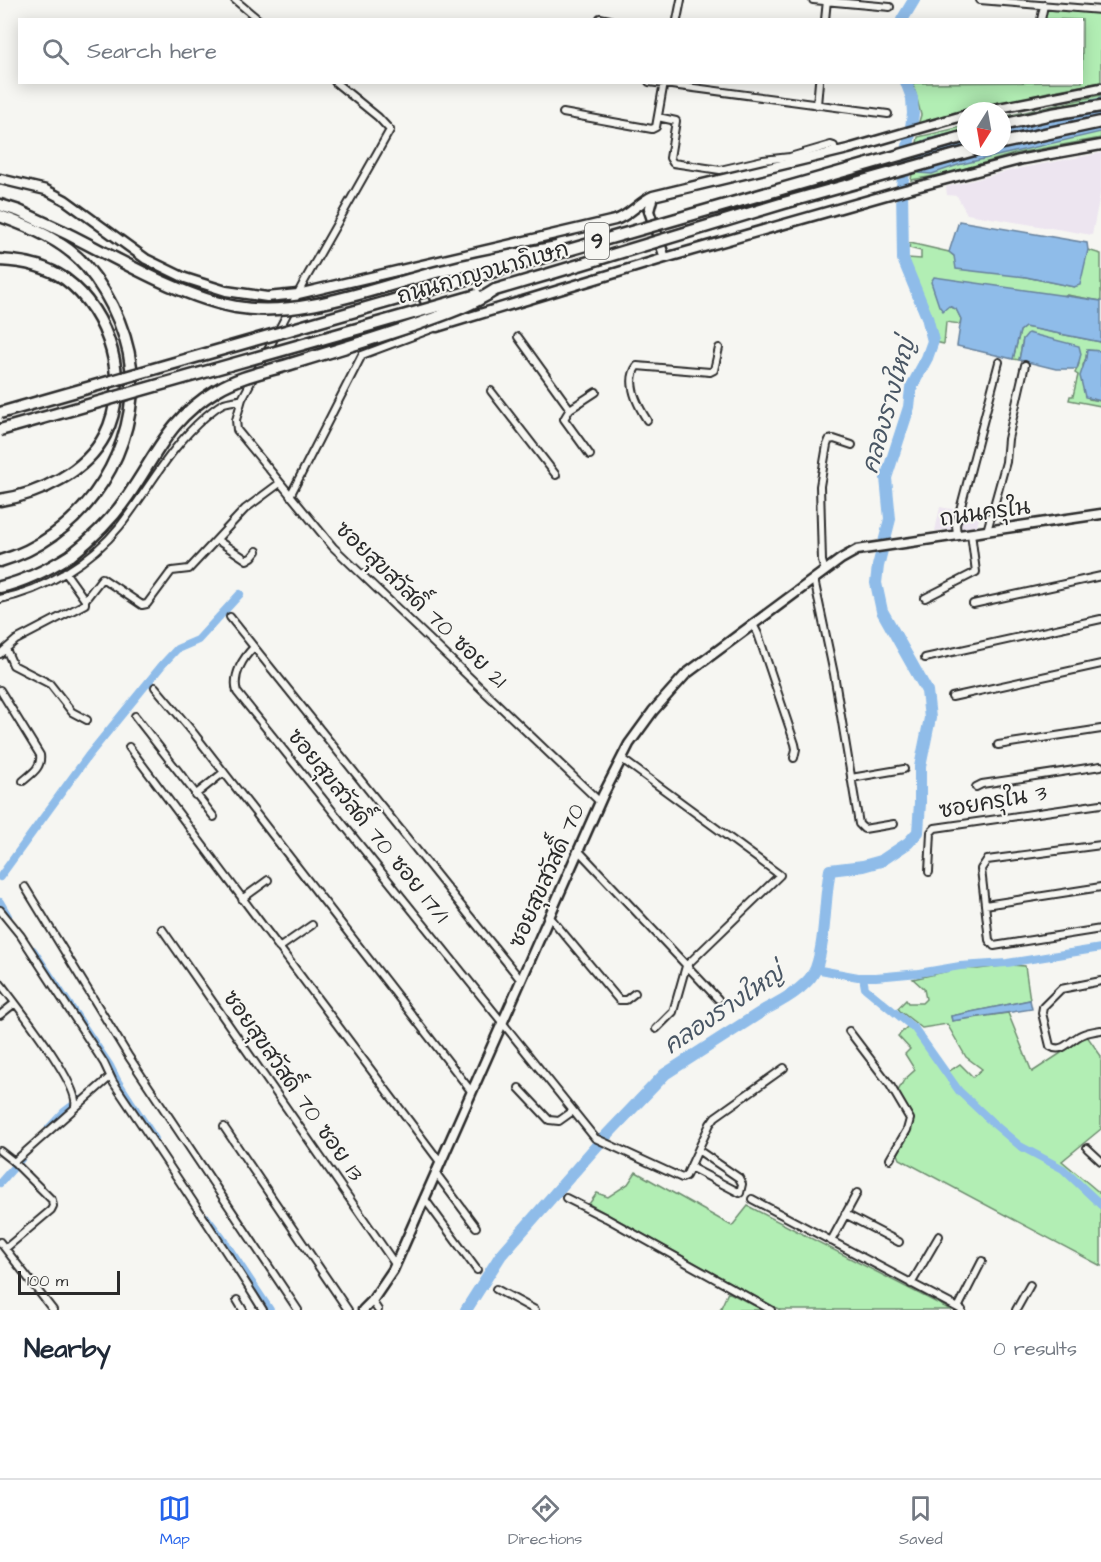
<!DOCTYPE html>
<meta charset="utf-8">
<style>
body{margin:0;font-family:"Architects Daughter","Playpen Sans Thai",sans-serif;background:#f6f6f7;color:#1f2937}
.compass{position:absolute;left:957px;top:102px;width:54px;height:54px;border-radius:50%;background:#fff;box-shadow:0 3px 15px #0003;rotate:191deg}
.scale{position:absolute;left:18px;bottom:15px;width:102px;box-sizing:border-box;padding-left:6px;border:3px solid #2b2b2b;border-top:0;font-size:16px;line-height:21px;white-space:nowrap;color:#2b2b2b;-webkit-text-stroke:4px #f6f6f2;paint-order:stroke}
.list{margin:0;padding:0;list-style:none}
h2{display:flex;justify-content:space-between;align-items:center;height:78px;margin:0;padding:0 24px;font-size:26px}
h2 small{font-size:20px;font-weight:400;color:#747a83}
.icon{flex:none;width:33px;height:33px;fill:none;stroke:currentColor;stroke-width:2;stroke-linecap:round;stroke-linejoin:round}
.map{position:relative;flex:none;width:1101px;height:1310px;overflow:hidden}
.search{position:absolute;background:#fff;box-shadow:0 3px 15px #0003;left:18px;right:18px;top:18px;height:66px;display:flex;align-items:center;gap:15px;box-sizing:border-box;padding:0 21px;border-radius:0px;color:#747a83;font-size:22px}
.sheet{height:168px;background:#fff}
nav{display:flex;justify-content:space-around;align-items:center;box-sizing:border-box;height:84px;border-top:2px solid #e0e1e3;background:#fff;font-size:16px;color:#747a83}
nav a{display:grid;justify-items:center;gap:3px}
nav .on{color:#2563eb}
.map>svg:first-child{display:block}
.built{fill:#ede5f0}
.green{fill:#b2eeb4;stroke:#6e8c70;stroke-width:1.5}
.water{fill:#8fbce9;stroke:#67829d;stroke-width:1.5}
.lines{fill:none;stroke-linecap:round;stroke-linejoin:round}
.canal{stroke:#8fbce9;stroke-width:8}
.river{stroke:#8fbce9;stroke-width:12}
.street-casing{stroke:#2b2b2b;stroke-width:10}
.secondary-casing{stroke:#2b2b2b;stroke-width:13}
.highway-casing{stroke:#2b2b2b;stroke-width:15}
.street{stroke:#f6f6f2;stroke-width:6}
.secondary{stroke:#f6f6f2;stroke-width:8}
.highway{stroke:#f6f6f2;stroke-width:10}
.highway-bridge-casing{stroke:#2b2b2b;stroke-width:15;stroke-linecap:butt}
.highway-bridge{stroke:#f6f6f2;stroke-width:10}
.labels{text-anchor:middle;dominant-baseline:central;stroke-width:4.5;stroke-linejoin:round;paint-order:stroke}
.shield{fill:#f6f6f2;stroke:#686867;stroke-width:1.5}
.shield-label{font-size:21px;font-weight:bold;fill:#2b2b2b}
.street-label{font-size:22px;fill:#2b2b2b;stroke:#f6f6f2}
.water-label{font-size:24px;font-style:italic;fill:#495664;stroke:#f6f6f2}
</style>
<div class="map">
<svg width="1101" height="1310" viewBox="0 0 1101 1310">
<rect width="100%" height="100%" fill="#f6f6f2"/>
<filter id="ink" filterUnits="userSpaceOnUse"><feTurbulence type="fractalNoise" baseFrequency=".0167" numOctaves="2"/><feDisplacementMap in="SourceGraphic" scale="12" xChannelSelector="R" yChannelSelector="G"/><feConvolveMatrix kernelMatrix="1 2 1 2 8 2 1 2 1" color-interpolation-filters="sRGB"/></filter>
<g filter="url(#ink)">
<path class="built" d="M1101,153V190L1092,235L967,214L957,196L947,195L946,187L1021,168Z
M959,504L982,509L977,526L935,531L940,507L957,510Z"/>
<path class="green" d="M1047,10L1101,13V82L1048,92L974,111H966V113L918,125L921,115L913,83L1082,82V20L1044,19Z
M1101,95V138L1018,153L946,174L911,180L918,137L966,126V147H1002V117Z
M910,243L949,252L954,256L1026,277L1074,287L1087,251L1088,250L1101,254V301L1067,295L949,306L956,309L961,319L960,324L946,322L944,344L935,342L908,258L921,259V251L909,248Z
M1025,327L1101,342V351L1087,350L1086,358L1083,365L1089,399L1101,401V406L1069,400L1070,396H1073L1078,375L1075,373L1079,364L1023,339L1019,360L1013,359L1020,331Z
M1010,965L1025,966L1030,1000L951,1016L952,1021L1008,1013L1032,1072L1087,1036L1101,1056V1129L1062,1161L1101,1194V1266L900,1159L898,1154C913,1123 915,1122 898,1091L904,1080L915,1070L905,1054L910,1049L898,1036L910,1024L922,1035L948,1072L960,1064L973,1077L982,1069L966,1057L947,1024L922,1028L900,1011L898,1008L906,1000L908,1003H922L926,999L924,989L913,979L962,968L978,969Z
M636,1172L732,1226L748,1206L951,1310H780L589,1204L597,1193L608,1197L628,1184Z
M728,1292L763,1310H720Z"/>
<path class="water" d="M1101,98V132L958,165L932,174L919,173L917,158L919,143L928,139L966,130V147H1002V121Z
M959,221L1087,243L1088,250L1080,285L1074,287L1026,277L956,269L954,256L949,252Z
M934,277L1101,301V342L1025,327L1020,331L1013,359L957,346L961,319L956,309L949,306L943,311L939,306L931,282Z
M1028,333L1079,346L1081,354L1077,369H1056L1019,360L1023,339Z
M1087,350L1101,351V401L1085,397L1080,376L1086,358Z
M1030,1000L1032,1009L952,1021L951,1016Z"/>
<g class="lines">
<path class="canal" d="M0,877L88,756L163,664L177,649L198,640L240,594
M0,902L8,916
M33,950L110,1066L118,1082L155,1139
M815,969L858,977H876L919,973L960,966L1007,963L1101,948
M863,977L865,988L915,1029L959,1091L994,1124L1020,1146L1063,1169L1101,1205
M49,1128L64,1112L80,1100
M0,1183L21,1159
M206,1217L222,1238L270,1310"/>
<path class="river" d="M902,20L914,0
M466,1310L501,1255L602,1140L665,1074L766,1009C782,1001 810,985 816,968C826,939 824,900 830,870L863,866L881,861L908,843L918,832L920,803V767L930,718L927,691L882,611L876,583L878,566L890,519L886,478L909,407L911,388L927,358L933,341L927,317L903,259L902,186L913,114L912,98L906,82"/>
<g class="street-casing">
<path id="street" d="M235,0L259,20
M813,0L890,7
M980,0L1101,10
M600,18L610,20
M677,20L681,0
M825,20L827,0
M1041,20L1044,5
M335,82L378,117L390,130L305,280L242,399L236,420L237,430L333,547L600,802
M649,82L888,114
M817,105L819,82
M563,113L652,129L656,127L664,82
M658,117L676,121L670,158L673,163L720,170L763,160L790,157L831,145L834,146L835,152
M518,337L570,409
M491,391L556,475
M647,420C638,406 625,382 637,366L710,372L714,370L719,348
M590,455L564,419L570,409L596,392
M290,496L362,355L437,327
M987,531L1006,462L1008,439L1025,365
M957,535L956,525L999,362
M217,540L247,560L252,557L257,551
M825,571L822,561L820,486L827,445L829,440L834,439L852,445
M814,579L834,674L859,824L864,829L894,824
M925,598L976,572L971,533
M0,599C45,590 92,561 120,526C149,489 169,448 205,417C211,412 217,406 224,403C229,401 236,401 242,399
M85,600L102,578L142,605L147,604L170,573L172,571L189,569L245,509L280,483
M973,604L1101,576
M230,617L520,979
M753,624L758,634L795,744L796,749L794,758
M254,647C243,658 232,675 237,692L595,1138L682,1178L686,1176L710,1124L715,1117L784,1068
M6,649L13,665L50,684L72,712L87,720
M0,654L16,640L85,604V600L65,572
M925,658L1101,619
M155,687L192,731L471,1091
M0,690L40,755C42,768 31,774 23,781
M952,697L1101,664
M135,716L214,817
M998,745L1101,729
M129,747L440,1162
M622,759L780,875L686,966L673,1012L656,1029
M851,778L904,769
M976,787L982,784L1101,766
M195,795L224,772
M1101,845L987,860L981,869L989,940L994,946L1101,929
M578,850L718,999
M929,872L931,832L935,828L1101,804
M25,887L129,1057L298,1310
M242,899L268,880
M985,905L1101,887
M0,910L21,936L104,1063L113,1082C164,1158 215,1233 263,1310
M549,916L619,1000H626L635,993
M162,929L395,1264
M279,948L312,925
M1101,981L1061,989L1043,1007L1042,1013L1050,1046C1062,1054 1070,1040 1081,1035C1087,1032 1094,1031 1101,1030
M0,983C15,1003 80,1084 75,1106
M0,1015L15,1003
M849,1031L890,1085L910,1119L907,1130L890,1159
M519,1088L549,1120L559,1121L573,1111
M224,1127L348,1310
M1087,1148L1101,1161
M0,1151L14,1162L52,1200L53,1206L51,1210L6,1248
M14,1162L110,1077
M690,1167L740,1193L742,1184L739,1178L698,1150
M435,1172L476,1227
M424,1198L477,1270
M566,1198L606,1218L771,1310
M752,1199L962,1310
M845,1214L899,1242
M831,1241L857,1193
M0,1242L53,1310
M911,1284L939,1236
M496,1289L535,1310
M237,1300L243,1310
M372,1301L378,1310
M958,1308L982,1261
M1016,1310L1030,1285"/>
</g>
<g class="secondary-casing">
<path id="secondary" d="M984,111L1101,88
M0,179L46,190L65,200L146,259L185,278L226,291L267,297L298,294L615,220C629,216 639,202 653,196L848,149L966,115
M653,196L649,211L665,258
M413,274L437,327L665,258L897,192L1023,159L1101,145
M363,1310L372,1301L393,1270L603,795L629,744L653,711L686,674L841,559L857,550L1101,514"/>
</g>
<g class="highway-casing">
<path id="highway" d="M1002,125L1052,114L1101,106
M1002,143L1101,122
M0,205L19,211L62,231
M0,216C31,227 64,241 86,266C112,297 132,342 132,383C132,462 77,539 0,561
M0,260C23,261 45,265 65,279C110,312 131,384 105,435C86,472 40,494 0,500
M495,290L546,275
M0,587C26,581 49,569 71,555"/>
</g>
<use href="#street" class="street"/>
<use href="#secondary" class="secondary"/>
<use href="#highway" class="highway"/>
<g class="highway-bridge-casing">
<path id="highway-bridge" d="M62,231C113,256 180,297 236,307C303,319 381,285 445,270C482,261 519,254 557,247
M546,275L784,203L985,147
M0,413L966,136
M0,430L477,295
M71,555C93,538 112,519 128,496C159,451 168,420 217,390C240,376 269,371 294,363C334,351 373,339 412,326C441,316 469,307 495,290"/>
</g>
<use href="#highway-bridge" class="highway-bridge"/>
</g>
</g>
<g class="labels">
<rect class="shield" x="585" y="223" width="24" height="36" rx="4.5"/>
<g class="shield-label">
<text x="597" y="241">9</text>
</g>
<g class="street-label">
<text transform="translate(483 273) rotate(-16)">ถนนกาญจนาภิเษก</text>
<text transform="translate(985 513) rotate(-8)">ถนนครุใน</text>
<text transform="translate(421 605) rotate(44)">ซอยสุขสวัสดิ์ 70 ซอย 21</text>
<text transform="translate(993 802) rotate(-10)">ซอยครุใน 3</text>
<text transform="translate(368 826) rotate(51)">ซอยสุขสวัสดิ์ 70 ซอย 17/1</text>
<text transform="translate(547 876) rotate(-66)">ซอยสุขสวัสดิ์ 70</text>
<text transform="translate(293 1086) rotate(55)">ซอยสุขสวัสดิ์ 70 ซอย 13</text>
</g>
<g class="water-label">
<text transform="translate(889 406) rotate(-74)">คลองรางใหญ่</text>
<text transform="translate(724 1010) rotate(-34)">คลองรางใหญ่</text>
</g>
</g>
</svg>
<svg class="compass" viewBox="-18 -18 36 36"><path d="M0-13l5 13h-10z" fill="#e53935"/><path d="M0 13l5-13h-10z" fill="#747a83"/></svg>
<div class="scale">100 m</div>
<div class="search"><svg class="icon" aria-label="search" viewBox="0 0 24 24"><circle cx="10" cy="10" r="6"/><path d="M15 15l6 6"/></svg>Search here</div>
</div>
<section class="sheet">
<h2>Nearby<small>0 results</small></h2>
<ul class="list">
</ul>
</section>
<nav>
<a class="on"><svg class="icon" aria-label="map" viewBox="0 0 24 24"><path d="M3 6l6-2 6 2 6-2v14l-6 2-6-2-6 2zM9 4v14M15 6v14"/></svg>Map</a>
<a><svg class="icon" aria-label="directions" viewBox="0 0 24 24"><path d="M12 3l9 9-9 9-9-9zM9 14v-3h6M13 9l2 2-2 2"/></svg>Directions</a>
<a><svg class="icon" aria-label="saved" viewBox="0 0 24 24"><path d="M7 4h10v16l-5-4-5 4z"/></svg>Saved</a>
</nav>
